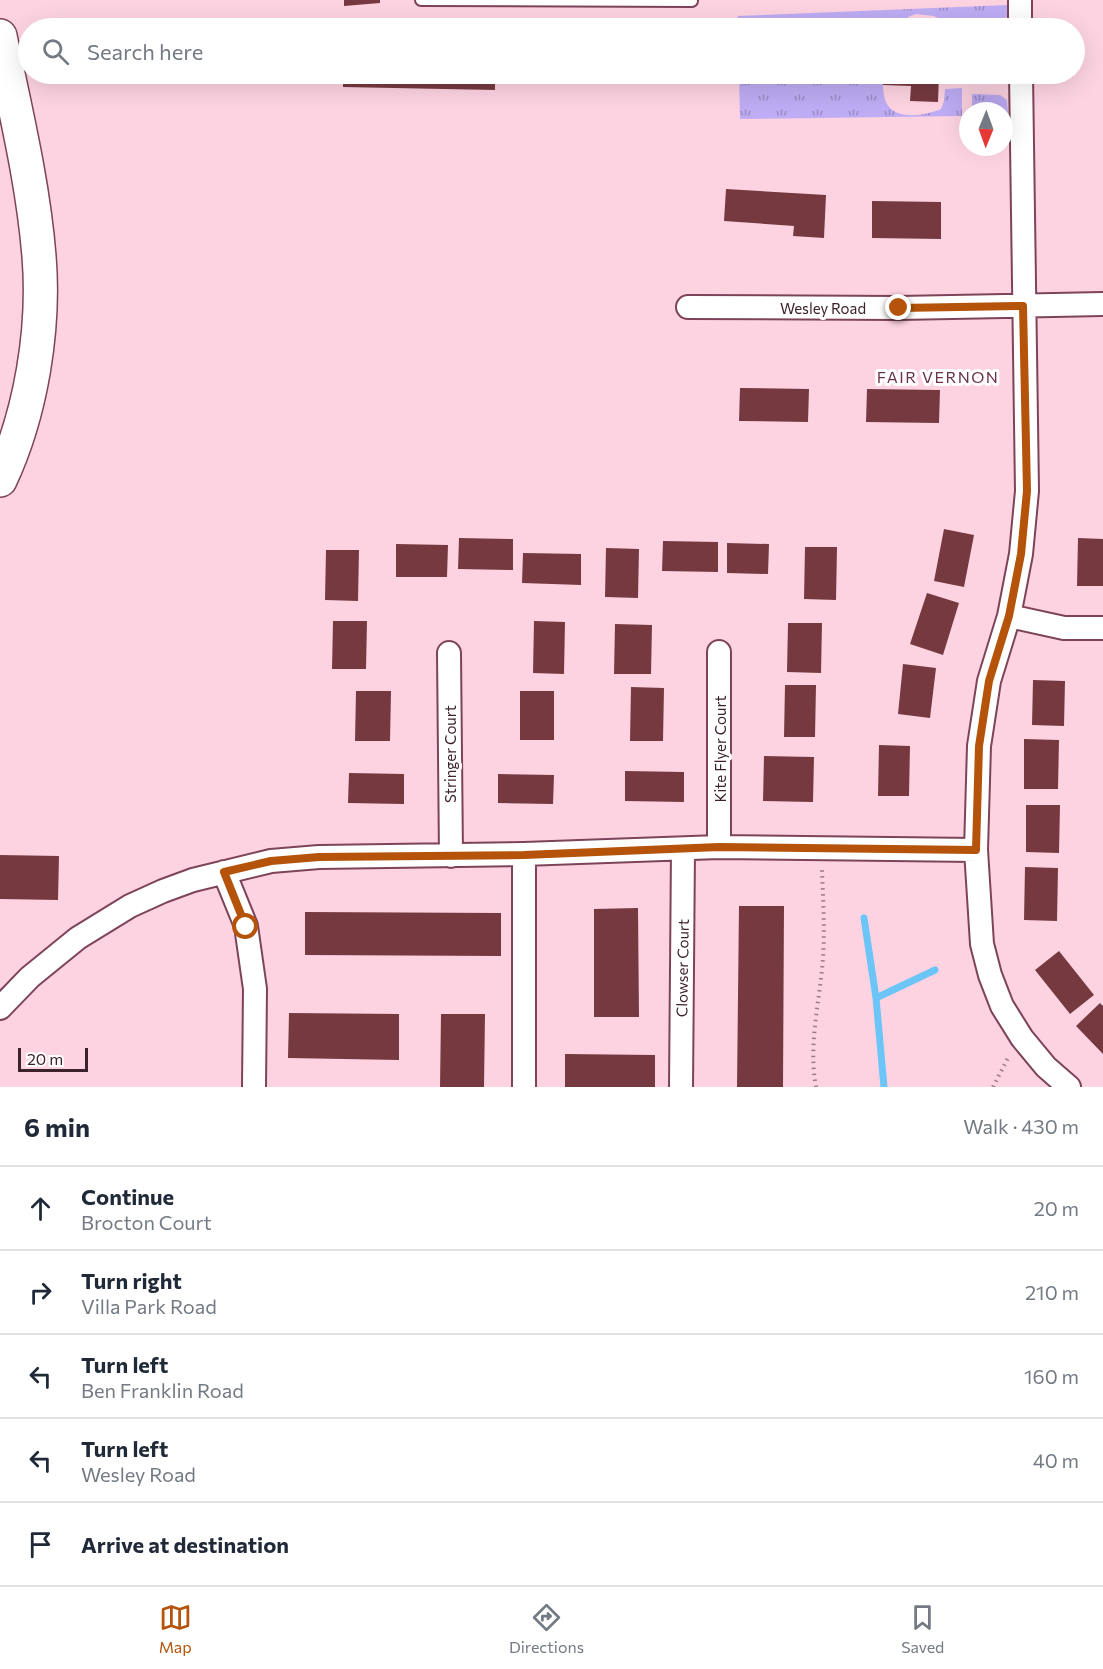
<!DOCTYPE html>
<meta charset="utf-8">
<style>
body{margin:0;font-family:Commissioner,sans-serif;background:#f6f6f7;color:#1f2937}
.compass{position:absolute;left:959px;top:102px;width:54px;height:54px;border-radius:50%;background:#fff;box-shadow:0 6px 24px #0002;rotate:181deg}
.scale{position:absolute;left:18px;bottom:15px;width:70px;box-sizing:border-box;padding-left:6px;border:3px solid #3c222c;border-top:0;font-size:16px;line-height:21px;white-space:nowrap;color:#3c222c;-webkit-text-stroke:4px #fff;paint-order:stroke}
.stop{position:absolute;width:18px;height:18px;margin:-14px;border:4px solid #b45309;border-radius:50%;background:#fff}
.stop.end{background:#b45309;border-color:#fff;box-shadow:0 2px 6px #0008}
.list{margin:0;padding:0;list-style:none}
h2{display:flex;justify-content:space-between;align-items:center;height:78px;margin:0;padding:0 24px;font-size:26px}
h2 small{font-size:20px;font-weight:400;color:#747a83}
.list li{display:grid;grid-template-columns:39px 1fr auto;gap:18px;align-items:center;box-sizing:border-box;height:84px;padding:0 24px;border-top:2px solid #e0e1e3}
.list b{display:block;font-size:22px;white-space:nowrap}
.list p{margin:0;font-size:20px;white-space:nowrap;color:#747a83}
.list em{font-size:20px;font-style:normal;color:#747a83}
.icon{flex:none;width:33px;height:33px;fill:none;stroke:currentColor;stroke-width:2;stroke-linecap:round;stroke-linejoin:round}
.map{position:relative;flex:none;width:1103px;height:1087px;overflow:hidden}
.search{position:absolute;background:#fff;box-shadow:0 6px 24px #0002;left:18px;right:18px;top:18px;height:66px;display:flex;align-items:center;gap:15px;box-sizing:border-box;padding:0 21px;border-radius:33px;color:#747a83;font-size:22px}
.sheet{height:498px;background:#fff}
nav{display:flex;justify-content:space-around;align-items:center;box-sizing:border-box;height:84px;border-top:2px solid #e0e1e3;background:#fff;font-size:16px;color:#747a83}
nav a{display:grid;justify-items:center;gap:3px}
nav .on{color:#b45309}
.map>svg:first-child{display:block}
.grass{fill:url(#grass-tufts)}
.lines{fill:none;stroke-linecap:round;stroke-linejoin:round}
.stream{stroke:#6bc5f7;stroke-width:7}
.building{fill:#76393f}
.service-casing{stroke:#7d435a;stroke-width:14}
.minor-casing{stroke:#7d435a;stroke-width:26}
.primary-casing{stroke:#7d435a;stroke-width:36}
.path{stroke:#9c7a87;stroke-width:4;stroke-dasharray:1.5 4.5;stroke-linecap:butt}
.service{stroke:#fff;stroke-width:10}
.minor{stroke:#fff;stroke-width:22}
.primary{stroke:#fff;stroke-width:33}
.route{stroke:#b45309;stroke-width:8}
.labels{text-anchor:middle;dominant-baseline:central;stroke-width:6;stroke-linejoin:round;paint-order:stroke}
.street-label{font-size:15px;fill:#3c222c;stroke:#fff}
.neighbourhood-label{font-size:16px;letter-spacing:1.5px;fill:#6b334a;stroke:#fff}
</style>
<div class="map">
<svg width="1103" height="1087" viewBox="0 0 1103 1087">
<defs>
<pattern id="grass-tufts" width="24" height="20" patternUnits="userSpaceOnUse" patternTransform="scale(1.5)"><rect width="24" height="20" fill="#beacf4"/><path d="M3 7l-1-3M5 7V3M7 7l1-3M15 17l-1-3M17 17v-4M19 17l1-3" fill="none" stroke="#9c8cc6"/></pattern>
</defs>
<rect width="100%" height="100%" fill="#fdd3e2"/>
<path class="grass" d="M1008,5L1007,17L996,20H942L934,16L916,14L908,17L906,27H886V28H738V16Z
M739,74H847L854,81H863L869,74H883C883,84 882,99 889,107C900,120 928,115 941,109L944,101L945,89L962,88V116L740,119Z
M939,74H1007V77L1003,81L996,83H939Z
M972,94L1000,95L1007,100L1008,114H1004V111H972Z"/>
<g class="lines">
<path class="stream" d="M864,918L876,998L884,1087
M876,998L935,970"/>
</g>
<path class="building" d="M344,0H380V3L344,6Z
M343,74H495V90L343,87Z
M522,74H700V84L522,82Z
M847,74H869V75L863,81H854Z
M883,74H939L938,102L910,101L911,86L883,85Z
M726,189L826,195L824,238L793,236L794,226L724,221Z
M872,201L941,202V239L872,238Z
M740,388L809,389L808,422L739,421Z
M867,389L940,390L939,423L866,422Z
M944,529L974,535L964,587L934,581Z
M459,538L513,539V570L458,569Z
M1078,538L1103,539V586H1077Z
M663,541L718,542V572L662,571Z
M727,543L769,544L768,574L727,573Z
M396,544L448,545L447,577H396Z
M805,547H837L836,600L804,599Z
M606,548L639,549L638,598L605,597Z
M326,550H359L358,601L325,600Z
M523,553L581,554V585L522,583Z
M927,593L959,603L943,655L910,644Z
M333,621H367L366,669H332Z
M534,621L565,622L564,674L533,673Z
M788,623H822L821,673L787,672Z
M615,624L652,625L651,674H614Z
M903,664L936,668L930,718L898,714Z
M1033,680L1065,681L1064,726L1032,725Z
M785,685H816L815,737H784Z
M631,687L664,688L663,741H630Z
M356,691H391L390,741H355Z
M520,691H554V740H520Z
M1024,739L1059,740L1058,789H1024Z
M879,745L910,746L909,796H878Z
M764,756L814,757L813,802L763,801Z
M625,771L684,772V802L625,801Z
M349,773L404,774V804L348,803Z
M498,774L554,775L553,804L498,803Z
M1026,805H1060L1059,853L1026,852Z
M0,855L59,856L58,900L0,899Z
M1025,867L1058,868L1057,921L1024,920Z
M739,906H784L783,1087H737Z
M638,908L639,1017H594V909Z
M305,912L501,913V956L305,955Z
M1059,951L1094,995L1070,1014L1035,970Z
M1100,1003L1103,1006V1054L1076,1026Z
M289,1013L399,1014V1060L288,1058Z
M441,1014H485L484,1087H440Z
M565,1054L655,1055V1087H565Z"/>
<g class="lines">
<g class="service-casing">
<path id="service" d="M421,0L692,1"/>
</g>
<g class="minor-casing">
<path id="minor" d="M1020,0V28
M1021,74L1027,491L1021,554L1009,616L989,681L979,746L976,850L982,944L990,975L1002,1006L1022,1038L1046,1067L1069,1087
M688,307L899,308L1103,304
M1009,616L1064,628H1103
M719,652V847
M449,653L451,856
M224,872L246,926L255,989L254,1087
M0,1008L30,977L78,938L130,906L163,891L193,880L271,861L319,857L524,854L719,847L976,850
M524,1087V854
M681,1087L683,849"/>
</g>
<g class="primary-casing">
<path id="primary" d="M0,36C15,109 33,182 39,256C45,329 31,414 0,480"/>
</g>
<path class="path" d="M816,1087C808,1045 820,1000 823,958C825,929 823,899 822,870
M993,1087L1009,1056"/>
<use href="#service" class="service"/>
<use href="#minor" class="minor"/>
<use href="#primary" class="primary"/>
</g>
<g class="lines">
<path class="route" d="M246,927L224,872L271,861L319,857L524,855L719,847L976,850L979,746L989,681L1009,616L1021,554L1027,491L1023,306L899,308"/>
</g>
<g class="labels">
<g class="street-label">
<text x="823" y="308">Wesley Road</text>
<text transform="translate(720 749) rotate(-90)">Kite Flyer Court</text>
<text transform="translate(450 754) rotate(-90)">Stringer Court</text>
<text transform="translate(682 968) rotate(-89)">Clowser Court</text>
</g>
<g class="neighbourhood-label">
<text x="938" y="376">FAIR VERNON</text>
</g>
</g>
</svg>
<svg class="compass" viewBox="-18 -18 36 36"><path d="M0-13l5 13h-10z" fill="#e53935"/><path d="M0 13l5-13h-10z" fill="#747a83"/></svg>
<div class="scale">20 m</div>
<div class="stop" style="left:246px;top:927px"></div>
<div class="stop end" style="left:899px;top:308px"></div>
<div class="search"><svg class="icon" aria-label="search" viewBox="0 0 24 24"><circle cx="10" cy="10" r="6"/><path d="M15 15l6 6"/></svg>Search here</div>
</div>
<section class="sheet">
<h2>6 min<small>Walk · 430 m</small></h2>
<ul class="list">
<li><svg class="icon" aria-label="ahead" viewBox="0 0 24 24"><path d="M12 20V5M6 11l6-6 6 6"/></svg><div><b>Continue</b><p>Brocton Court</p></div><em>20 m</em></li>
<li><svg class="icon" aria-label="right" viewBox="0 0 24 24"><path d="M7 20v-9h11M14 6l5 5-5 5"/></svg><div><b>Turn right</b><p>Villa Park Road</p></div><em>210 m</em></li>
<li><svg class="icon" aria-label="left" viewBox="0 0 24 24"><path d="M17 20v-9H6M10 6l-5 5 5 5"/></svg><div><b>Turn left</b><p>Ben Franklin Road</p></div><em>160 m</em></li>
<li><svg class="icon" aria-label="left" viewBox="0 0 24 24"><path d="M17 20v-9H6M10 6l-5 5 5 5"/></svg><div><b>Turn left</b><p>Wesley Road</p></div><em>40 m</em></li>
<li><svg class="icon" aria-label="arrive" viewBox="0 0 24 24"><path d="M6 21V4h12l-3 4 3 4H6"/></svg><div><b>Arrive at destination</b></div></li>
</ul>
</section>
<nav>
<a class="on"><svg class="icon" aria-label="map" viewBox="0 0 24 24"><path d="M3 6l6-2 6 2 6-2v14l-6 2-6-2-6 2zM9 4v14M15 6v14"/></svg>Map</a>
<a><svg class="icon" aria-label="directions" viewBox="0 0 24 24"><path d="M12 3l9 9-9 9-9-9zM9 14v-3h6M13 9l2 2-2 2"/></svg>Directions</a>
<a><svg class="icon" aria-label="saved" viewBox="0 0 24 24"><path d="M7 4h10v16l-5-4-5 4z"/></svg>Saved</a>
</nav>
